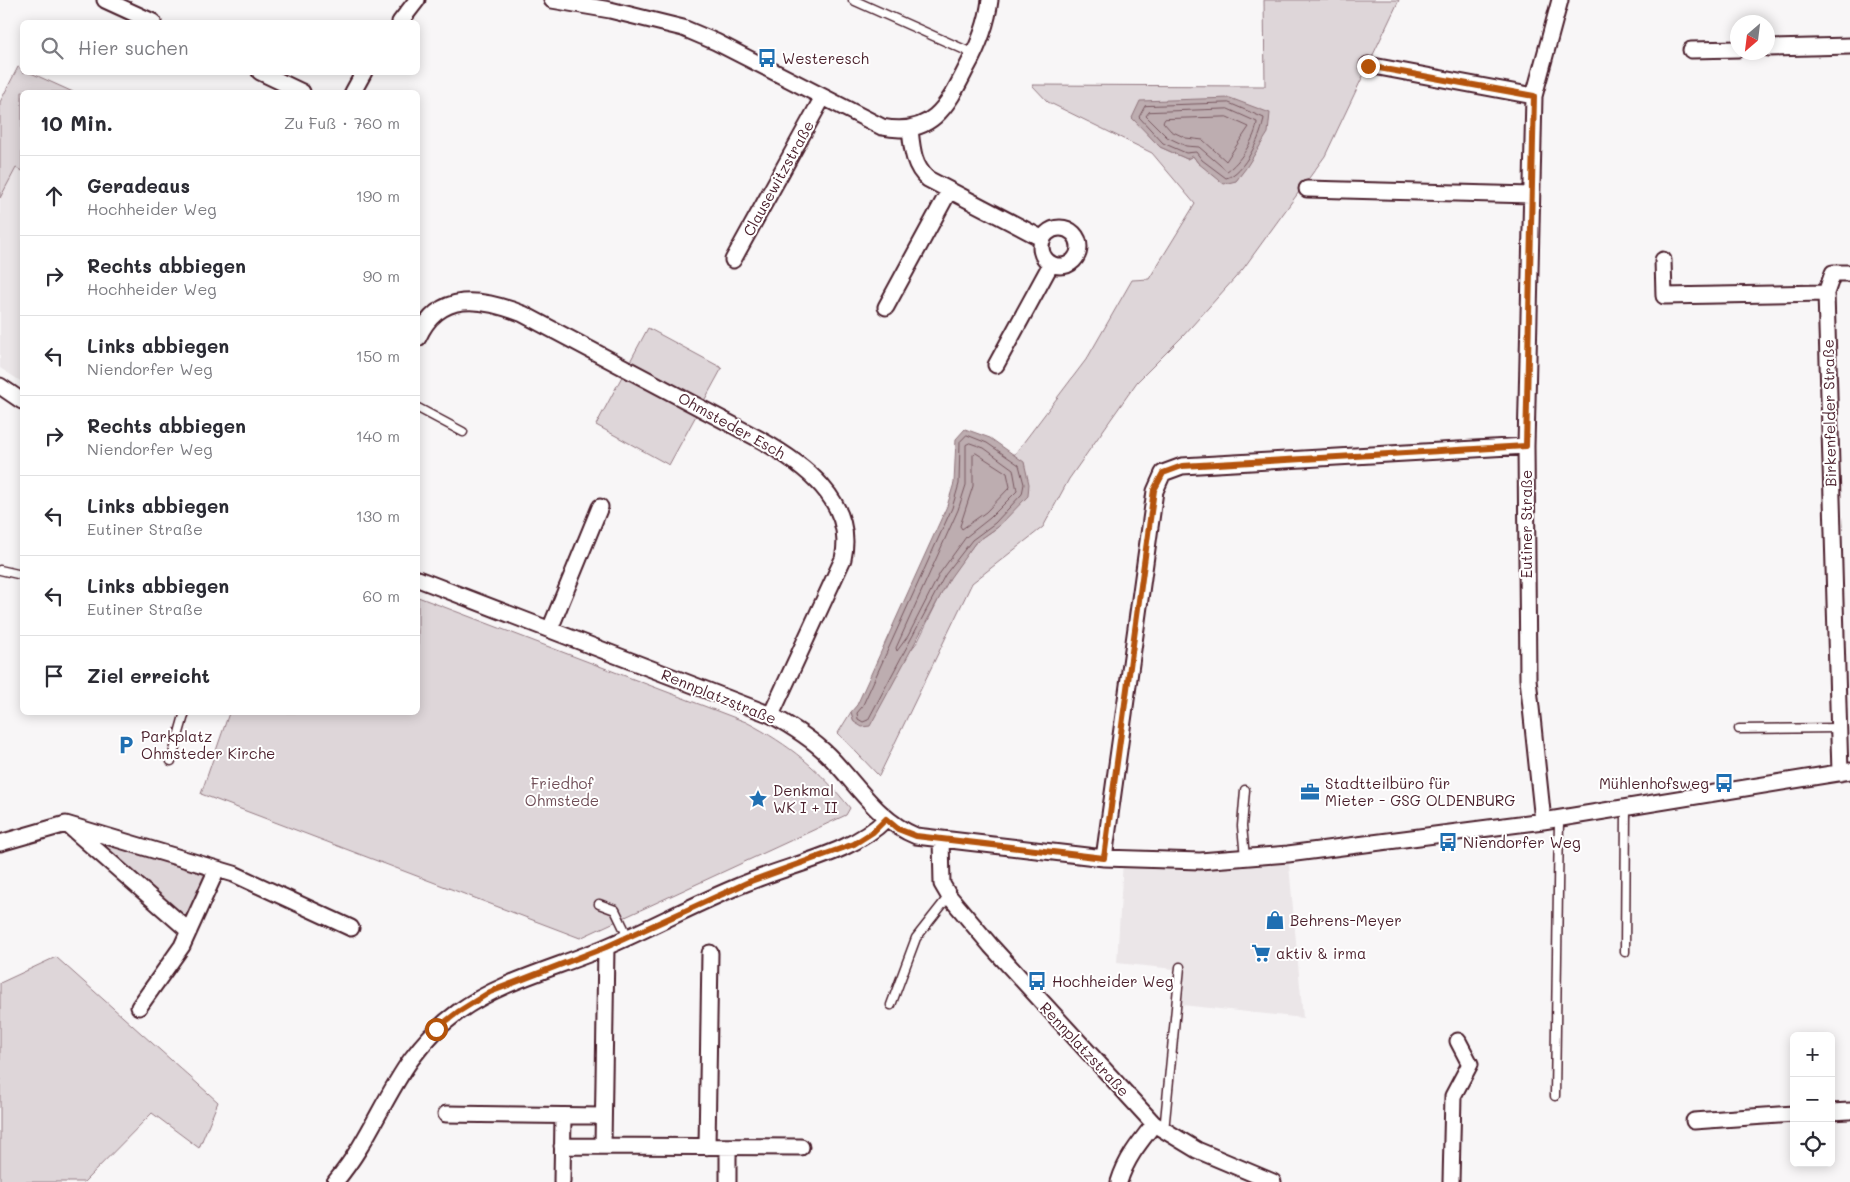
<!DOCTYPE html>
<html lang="de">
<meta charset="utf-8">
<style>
body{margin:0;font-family:Mali,sans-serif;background:#f7f7f7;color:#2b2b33}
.controls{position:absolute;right:15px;bottom:15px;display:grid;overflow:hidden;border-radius:8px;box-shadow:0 2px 12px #0003}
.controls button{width:45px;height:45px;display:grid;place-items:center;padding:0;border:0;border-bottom:1px solid #e1e1e2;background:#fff;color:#2b2b33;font:25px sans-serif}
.compass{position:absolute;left:1730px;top:15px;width:45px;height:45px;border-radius:50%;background:#fff;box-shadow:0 2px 12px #0003;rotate:208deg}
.stop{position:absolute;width:15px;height:15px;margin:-11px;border:4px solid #b45309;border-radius:50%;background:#fff}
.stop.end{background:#b45309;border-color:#fff;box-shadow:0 1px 5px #0008}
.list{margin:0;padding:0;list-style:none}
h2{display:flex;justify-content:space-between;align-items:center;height:65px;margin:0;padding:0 20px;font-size:21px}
h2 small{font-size:16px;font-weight:400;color:#7c7c81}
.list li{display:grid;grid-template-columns:32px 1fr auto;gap:15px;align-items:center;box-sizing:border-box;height:80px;padding:0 20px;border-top:1px solid #e1e1e2}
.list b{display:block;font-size:19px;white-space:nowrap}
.list p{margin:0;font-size:16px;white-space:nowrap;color:#7c7c81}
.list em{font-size:16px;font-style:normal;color:#7c7c81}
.icon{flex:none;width:28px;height:28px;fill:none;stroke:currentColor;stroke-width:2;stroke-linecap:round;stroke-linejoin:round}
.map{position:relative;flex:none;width:1850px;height:1182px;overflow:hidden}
.search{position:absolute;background:#fff;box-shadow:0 2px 12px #0003;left:20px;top:20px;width:400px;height:55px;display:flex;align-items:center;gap:12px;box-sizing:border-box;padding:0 18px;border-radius:8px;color:#7c7c81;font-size:19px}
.panel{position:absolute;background:#fff;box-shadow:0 2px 12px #0003;left:20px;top:90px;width:400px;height:625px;border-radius:8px}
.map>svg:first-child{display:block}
.built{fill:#ebe6e8}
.green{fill:#ded6d9;stroke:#947a82;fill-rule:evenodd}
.water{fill:#bdadb0;stroke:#8f747b}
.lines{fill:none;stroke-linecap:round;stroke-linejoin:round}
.shore{stroke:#785860;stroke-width:1}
.lane-casing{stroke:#4a1f2b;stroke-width:11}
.street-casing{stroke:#4a1f2b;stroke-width:19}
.lane{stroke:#fff;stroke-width:8}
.street{stroke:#fff;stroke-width:15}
.route{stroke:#b45309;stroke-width:6}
.labels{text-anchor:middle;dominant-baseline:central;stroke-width:4;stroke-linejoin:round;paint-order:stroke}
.poi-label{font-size:15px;fill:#4a1f2b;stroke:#fff;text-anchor:start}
.street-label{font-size:15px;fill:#4a1f2b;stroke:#fff}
.park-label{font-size:15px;fill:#6f4d56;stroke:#fff}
</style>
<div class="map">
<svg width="1850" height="1182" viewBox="0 0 1850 1182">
<rect width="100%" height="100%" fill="#f8f6f7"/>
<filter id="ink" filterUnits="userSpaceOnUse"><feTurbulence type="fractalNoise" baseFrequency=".02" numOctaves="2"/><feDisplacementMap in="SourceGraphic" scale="10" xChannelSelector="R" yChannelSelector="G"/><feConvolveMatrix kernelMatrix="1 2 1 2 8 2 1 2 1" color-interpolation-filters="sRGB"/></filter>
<g filter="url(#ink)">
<path class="built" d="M18,67L22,69V72L31,73L73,92H22V382L0,368V102Z
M1288,854L1303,1018L1182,1005L1168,1134L1154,1124L1161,1118L1174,969L1117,963L1123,860Z"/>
<path class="green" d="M1264,0H1399L1325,156L1243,269L1183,336L1137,382L1069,479L1043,527L972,583L879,776L838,733L851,712L854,722L918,641L949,578L975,543L998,527L1024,463L1014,455L1088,357L1132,280L1149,279L1195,204L1152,153L1048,102L1032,85L1265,86ZM1146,132L1259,147L1236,181L1198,163L1193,156L1187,159L1160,147Z
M18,67L22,69V72L31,73L73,92H22V171L16,168L0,198V102Z
M648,328L722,368L669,465L596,425Z
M418,597L746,722C790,745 819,769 850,808L846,815L580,938L201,794L229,713L418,712Z
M93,839L207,873L186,919Z
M56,957L218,1102L199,1148L152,1113L84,1182H0V983Z"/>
<path class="water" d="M1230,98L1270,113L1268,133L1246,168L1236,181L1224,184L1198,163L1193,156L1187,159L1160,147L1132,118L1140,101Z
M965,429L990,438L1024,462L1029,484L1028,496L998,527L975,543L950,578L870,726L862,727L854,722L851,712L857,705L947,506L954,483L956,439Z"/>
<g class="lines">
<path class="shore" d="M1229,103L1264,118C1262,135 1244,174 1226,178L1202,160L1196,152L1186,153L1163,143L1139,117L1145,106Z
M1228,109L1257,122C1256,137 1240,163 1227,171L1199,147L1186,146L1167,137L1146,116L1149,112Z
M1227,117L1249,127L1226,161L1203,140L1186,138L1171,131L1163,122L1165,119Z
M967,435L987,443L1019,465L1024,484L1022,494L995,523L972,540L945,575L868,720L863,722L858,719L857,713L862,707L952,508L959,484L960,442Z
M970,443L984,448L1013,469L1017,491L990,518L966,537L940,573L908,636L897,651L896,648L958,510L966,485V445Z
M976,453L1007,473L1010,487L986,512L962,529L960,526L973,486V455Z"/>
<g class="lane-casing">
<path id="lane" d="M853,0L974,54
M418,408L463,432
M0,570L22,575
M1739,729L1839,728
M171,761L185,712
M1245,790L1242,826L1245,857
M599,904L615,910L628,937
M1625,952L1626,808
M891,1005L916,938L949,896
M1555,1096L1559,819
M1164,1131L1180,967"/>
</g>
<g class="street-casing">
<path id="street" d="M105,0L153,22
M552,0L610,10L683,28L716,42L882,127C931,137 947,107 966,69C978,47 987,25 990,0
M400,22L417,0
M1768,48L1850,46
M1691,50L1738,49
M1368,65L1534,96
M260,72L302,92
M353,92L364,72
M910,129C912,148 913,166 928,179L1043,239
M1307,189L1531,195
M1041 247a19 19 0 1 1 38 0a19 19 0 1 1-38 0Z
M733,260L823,97
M1663,260L1664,296L1826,293
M886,307L949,191
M418,338C439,290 482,298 523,314L759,439C802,463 856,501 843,559L771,715
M996,365L1051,264
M0,386L22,401
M418,579L771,715C791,726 811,738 828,755C856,783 878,821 916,836L1104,858L1200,861L1288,854L1543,821L1850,771
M550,629L600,507
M1840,773L1826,293L1833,273H1850
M1543,821L1528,679L1526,446L1534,96L1560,0
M69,826L189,931
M941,839L942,884L949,896L991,946L1154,1124L1197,1150L1273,1182
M0,843L66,824L234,874L351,928
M1104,858L1155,491L1163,473L1182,466L1526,446
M139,1007L182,946L217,869
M1831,1112L1850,1111
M446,1114L603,1116
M1694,1121L1794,1114
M562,1146L801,1147
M603,1146L606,947
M707,1147L710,953
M335,1182C383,1125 392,1060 458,1012C501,981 556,968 606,947C656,926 703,899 754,880C797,863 854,852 886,819
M562,1182L563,1116
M728,1182V1147
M1119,1182C1126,1159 1139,1143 1154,1124
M1451,1182L1453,1096L1470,1064L1458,1041"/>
</g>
<use href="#lane" class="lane"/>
<use href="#street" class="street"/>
</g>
</g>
<g class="lines" filter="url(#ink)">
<path class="route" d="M436,1029L458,1012L490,992L606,947L751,881L854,844L873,832L886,819L898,829L916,836L1104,858L1154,490L1163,473L1182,466L1526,446L1534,96L1368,66"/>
</g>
<defs>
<g id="bus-bare" transform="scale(1.5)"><path d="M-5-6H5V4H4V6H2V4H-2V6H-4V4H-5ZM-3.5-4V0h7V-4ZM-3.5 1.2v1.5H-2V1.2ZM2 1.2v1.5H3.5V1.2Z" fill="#1f6fb2" stroke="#fff" stroke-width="2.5" paint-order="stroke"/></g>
<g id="parking-bare" transform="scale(1.5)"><path d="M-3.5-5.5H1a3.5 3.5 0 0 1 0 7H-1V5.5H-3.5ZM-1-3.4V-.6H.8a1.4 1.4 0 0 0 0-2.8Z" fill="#1f6fb2" stroke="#fff" stroke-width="2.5" paint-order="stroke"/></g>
<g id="office-bare" transform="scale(1.5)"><path d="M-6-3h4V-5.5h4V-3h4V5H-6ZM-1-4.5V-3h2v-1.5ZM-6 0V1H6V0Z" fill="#1f6fb2" stroke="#fff" stroke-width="2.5" paint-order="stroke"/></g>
<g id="sight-bare" transform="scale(1.5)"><path d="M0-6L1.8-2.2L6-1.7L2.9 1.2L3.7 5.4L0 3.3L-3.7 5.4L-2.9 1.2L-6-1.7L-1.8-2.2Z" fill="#1f6fb2" stroke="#fff" stroke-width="2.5" paint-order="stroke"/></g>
<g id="shop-bare" transform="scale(1.5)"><path d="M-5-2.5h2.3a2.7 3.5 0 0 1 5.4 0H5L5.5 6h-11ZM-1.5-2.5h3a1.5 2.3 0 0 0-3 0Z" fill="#1f6fb2" stroke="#fff" stroke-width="2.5" paint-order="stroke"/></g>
<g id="supermarket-bare" transform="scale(1.5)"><path d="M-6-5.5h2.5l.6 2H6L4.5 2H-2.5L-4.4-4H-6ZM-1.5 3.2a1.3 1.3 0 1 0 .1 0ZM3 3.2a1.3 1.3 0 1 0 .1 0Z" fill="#1f6fb2" stroke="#fff" stroke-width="2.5" paint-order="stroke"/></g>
</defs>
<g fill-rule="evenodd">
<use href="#bus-bare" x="767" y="58"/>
<use href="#parking-bare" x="126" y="745"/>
<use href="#bus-bare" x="1724" y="783"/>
<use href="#office-bare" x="1310" y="792"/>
<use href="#sight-bare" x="758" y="799"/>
<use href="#bus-bare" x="1448" y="842"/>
<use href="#shop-bare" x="1275" y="920"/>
<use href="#supermarket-bare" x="1261" y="953"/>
<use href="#bus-bare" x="1037" y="981"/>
</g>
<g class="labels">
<g class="poi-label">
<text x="782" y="58">Westeresch</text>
<text x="141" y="736">Parkplatz<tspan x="141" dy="17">Ohmsteder Kirche</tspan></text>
<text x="1325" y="783">Stadtteilbüro für<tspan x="1325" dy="17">Mieter - GSG OLDENBURG</tspan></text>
<text x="1709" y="783" text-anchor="end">Mühlenhofsweg</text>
<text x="773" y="790">Denkmal<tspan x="773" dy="17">WK I + II</tspan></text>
<text x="1463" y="842">Niendorfer Weg</text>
<text x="1290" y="920">Behrens-Meyer</text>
<text x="1276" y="953">aktiv &amp; irma</text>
<text x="1052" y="981">Hochheider Weg</text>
</g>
<g class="street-label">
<text transform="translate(778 178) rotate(-61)">Clausewitzstraße</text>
<text transform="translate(1829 413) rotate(-91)">Birkenfelder Straße</text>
<text transform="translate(732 425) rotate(29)">Ohmsteder Esch</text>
<text transform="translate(1526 524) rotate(-90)">Eutiner Straße</text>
<text transform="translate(719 696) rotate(22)">Rennplatzstraße</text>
<text transform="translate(1085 1049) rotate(47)">Rennplatzstraße</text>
</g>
<g class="park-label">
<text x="562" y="783">Friedhof<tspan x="562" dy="17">Ohmstede</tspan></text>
</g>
</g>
</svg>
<div class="controls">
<button>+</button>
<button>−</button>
<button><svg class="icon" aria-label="locate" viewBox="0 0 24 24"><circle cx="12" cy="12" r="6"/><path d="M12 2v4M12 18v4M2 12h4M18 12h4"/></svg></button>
</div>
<svg class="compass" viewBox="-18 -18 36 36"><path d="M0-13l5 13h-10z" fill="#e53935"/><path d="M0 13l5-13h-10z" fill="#7c7c81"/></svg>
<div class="stop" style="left:436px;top:1029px"></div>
<div class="stop end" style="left:1368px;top:66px"></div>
<div class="search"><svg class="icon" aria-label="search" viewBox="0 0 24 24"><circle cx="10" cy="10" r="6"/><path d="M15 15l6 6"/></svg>Hier suchen</div>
<section class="panel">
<h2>10 Min.<small>Zu Fuß · 760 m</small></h2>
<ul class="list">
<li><svg class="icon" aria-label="ahead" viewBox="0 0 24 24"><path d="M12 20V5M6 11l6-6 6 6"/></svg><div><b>Geradeaus</b><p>Hochheider Weg</p></div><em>190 m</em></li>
<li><svg class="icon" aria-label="right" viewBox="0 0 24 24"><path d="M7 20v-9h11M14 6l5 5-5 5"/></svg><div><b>Rechts abbiegen</b><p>Hochheider Weg</p></div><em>90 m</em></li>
<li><svg class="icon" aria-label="left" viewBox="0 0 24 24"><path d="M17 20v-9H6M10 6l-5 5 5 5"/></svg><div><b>Links abbiegen</b><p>Niendorfer Weg</p></div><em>150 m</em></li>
<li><svg class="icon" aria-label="right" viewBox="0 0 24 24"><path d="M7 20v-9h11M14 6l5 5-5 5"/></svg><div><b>Rechts abbiegen</b><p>Niendorfer Weg</p></div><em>140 m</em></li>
<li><svg class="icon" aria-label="left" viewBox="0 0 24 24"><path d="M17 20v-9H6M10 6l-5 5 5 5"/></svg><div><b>Links abbiegen</b><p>Eutiner Straße</p></div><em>130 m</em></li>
<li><svg class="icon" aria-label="left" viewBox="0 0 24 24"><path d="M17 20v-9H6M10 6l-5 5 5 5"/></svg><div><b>Links abbiegen</b><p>Eutiner Straße</p></div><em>60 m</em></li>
<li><svg class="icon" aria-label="arrive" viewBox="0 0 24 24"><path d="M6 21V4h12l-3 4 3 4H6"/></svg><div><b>Ziel erreicht</b></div></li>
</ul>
</section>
</div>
